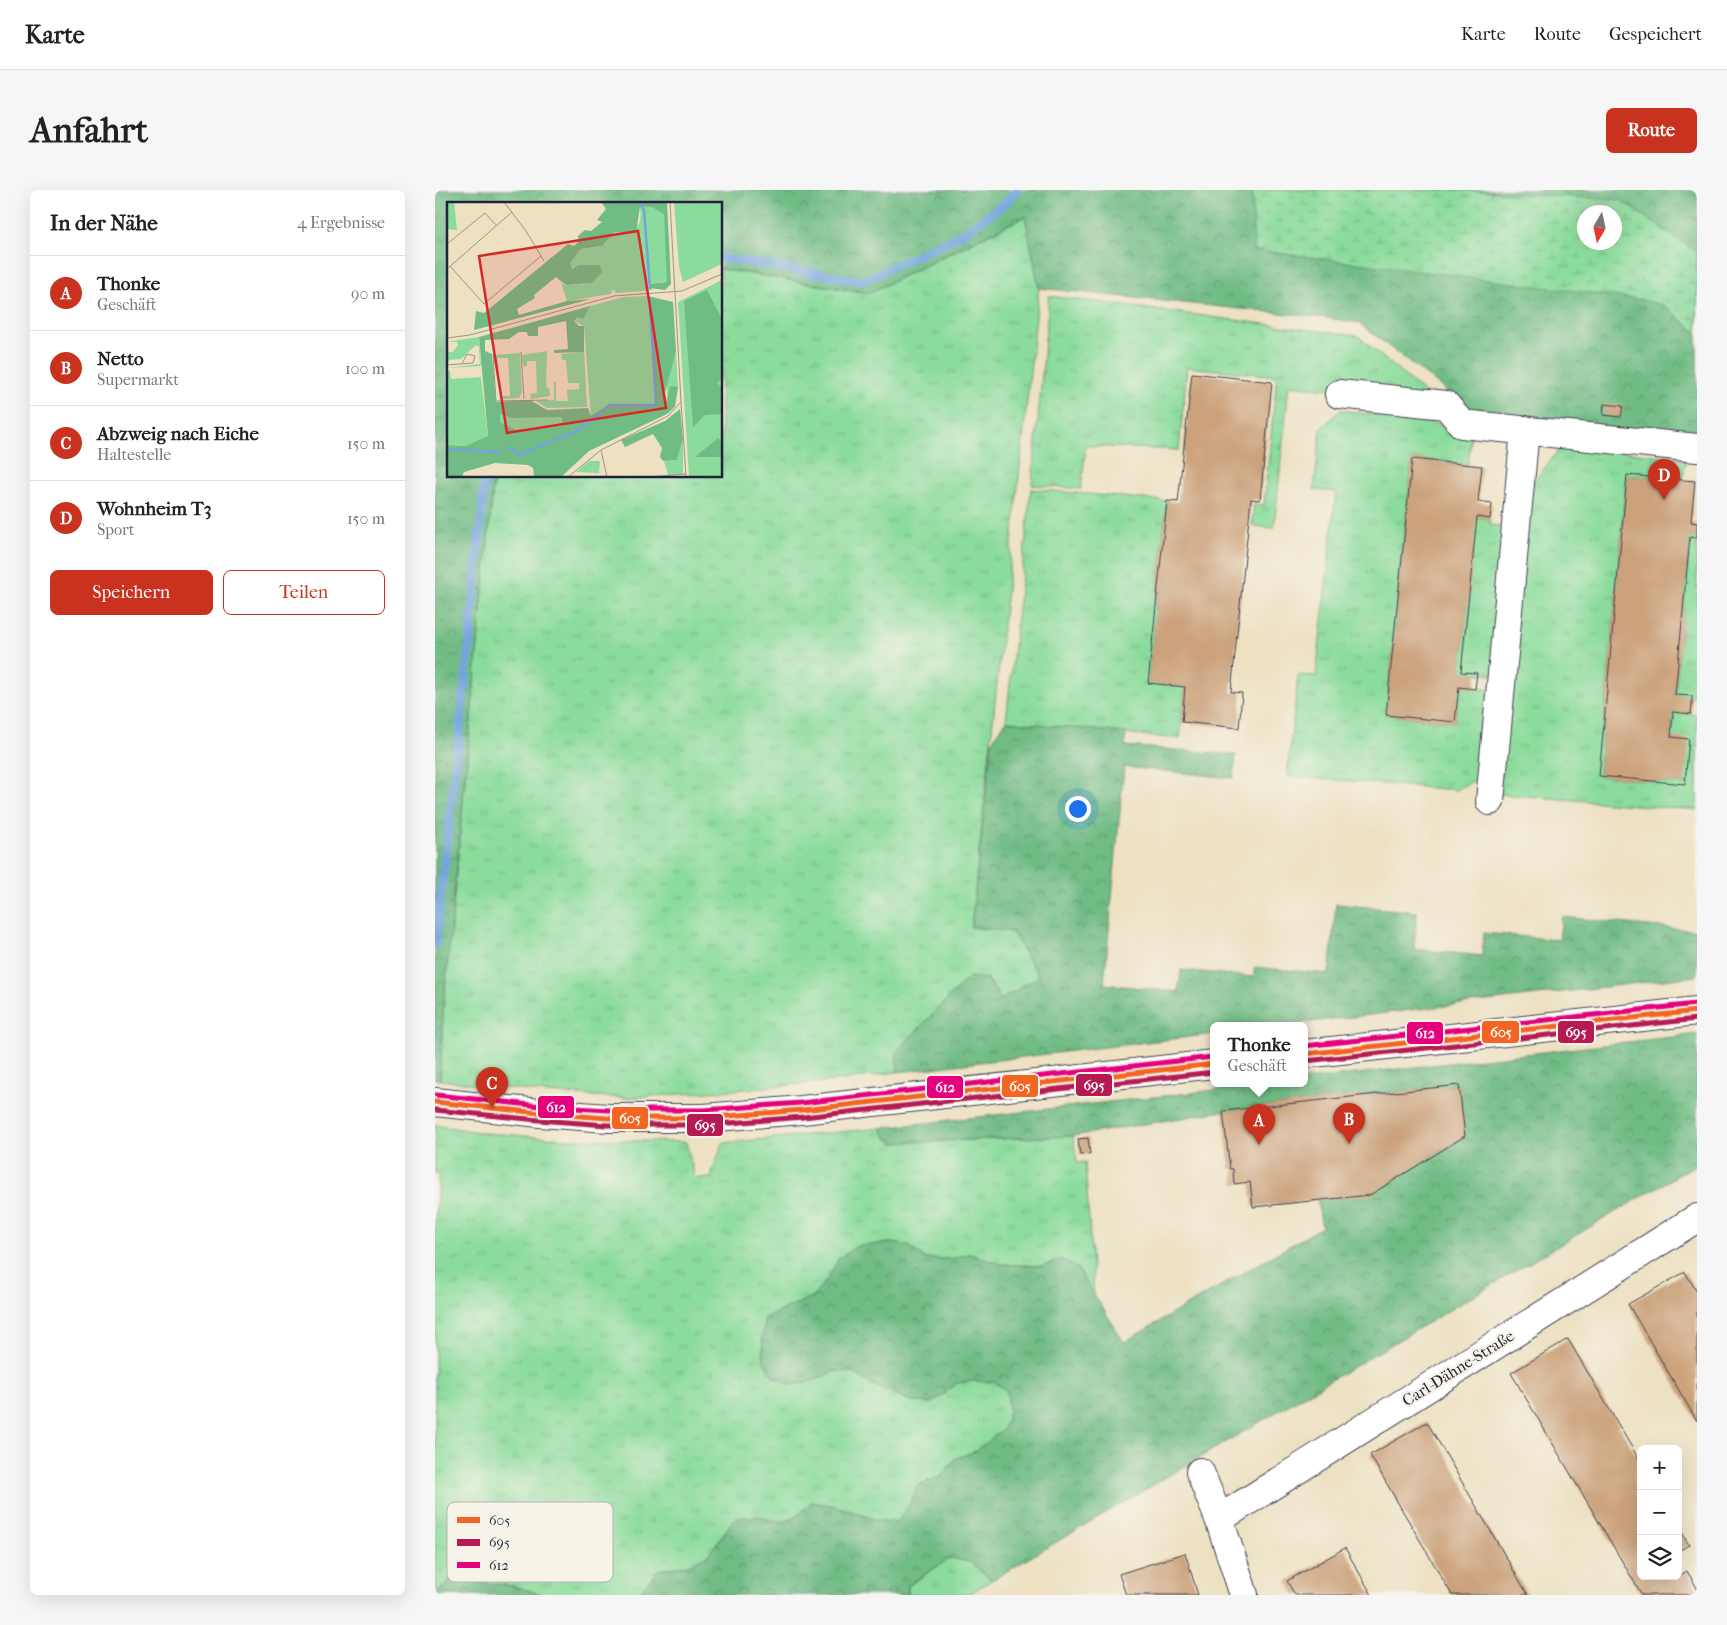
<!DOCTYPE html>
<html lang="de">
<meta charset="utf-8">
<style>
body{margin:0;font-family:"IM FELL French Canon",serif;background:#f6f6f6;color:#222}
.controls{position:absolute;right:15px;bottom:15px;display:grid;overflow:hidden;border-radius:8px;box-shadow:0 5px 20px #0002}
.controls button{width:45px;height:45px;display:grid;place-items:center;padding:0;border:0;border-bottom:1px solid #e0e0e0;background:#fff;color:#222;font:25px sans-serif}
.compass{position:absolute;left:1142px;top:15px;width:45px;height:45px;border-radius:50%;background:#fff;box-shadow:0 5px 20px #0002;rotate:189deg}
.you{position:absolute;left:642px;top:618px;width:18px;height:18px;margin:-12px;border:4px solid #fff;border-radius:50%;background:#1a73e8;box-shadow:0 0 0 8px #1a73e833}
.badge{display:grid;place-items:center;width:32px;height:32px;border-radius:50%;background:#c8321e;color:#fff;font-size:16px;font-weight:700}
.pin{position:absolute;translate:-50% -41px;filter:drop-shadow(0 1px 2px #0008)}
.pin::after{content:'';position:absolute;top:26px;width:18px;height:15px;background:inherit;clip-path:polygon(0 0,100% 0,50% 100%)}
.popup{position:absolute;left:775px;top:832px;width:98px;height:65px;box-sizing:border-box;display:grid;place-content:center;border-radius:8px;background:#fff;filter:drop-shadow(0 1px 4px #0005);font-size:16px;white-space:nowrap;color:#767676}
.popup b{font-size:19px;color:#222}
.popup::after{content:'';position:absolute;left:50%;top:100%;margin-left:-10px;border:10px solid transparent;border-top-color:#fff}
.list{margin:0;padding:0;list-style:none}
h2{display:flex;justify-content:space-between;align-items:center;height:65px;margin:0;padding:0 20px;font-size:21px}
h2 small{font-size:16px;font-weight:400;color:#767676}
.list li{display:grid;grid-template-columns:32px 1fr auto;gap:15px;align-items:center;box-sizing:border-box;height:75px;padding:0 20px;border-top:1px solid #e0e0e0}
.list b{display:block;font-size:19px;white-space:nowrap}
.list p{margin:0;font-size:16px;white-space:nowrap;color:#767676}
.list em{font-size:16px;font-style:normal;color:#767676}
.actions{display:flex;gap:10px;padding:15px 20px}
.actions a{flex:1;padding:11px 0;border:1px solid #c8321e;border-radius:8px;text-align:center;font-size:18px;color:#c8321e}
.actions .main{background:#c8321e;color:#fff}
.icon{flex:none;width:28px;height:28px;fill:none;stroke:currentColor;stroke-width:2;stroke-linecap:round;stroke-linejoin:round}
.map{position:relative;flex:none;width:1262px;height:1405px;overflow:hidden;border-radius:8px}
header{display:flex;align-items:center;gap:30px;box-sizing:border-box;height:70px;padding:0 25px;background:#fff;border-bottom:1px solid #e0e0e0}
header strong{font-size:24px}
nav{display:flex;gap:28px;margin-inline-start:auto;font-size:18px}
.intro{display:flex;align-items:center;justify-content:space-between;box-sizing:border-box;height:120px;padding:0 30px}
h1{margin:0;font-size:35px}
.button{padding:12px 22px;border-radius:8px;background:#c8321e;color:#fff;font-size:18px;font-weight:700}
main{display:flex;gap:30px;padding:0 30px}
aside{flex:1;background:#fff;border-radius:8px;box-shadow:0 5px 20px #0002}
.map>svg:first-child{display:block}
.grass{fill:url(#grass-tufts);stroke:#567f6c}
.forest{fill:url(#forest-crowns);stroke:#496f60;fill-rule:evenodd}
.wetland{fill:url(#wetland-marsh);stroke:#567f6c;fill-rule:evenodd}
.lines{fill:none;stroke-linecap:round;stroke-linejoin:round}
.stream{stroke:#73a4dd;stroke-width:9}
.building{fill:#cba27c}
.minor-casing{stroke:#403f4f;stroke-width:30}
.minor{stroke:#fff;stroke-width:28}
.bus-1-casing{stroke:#f7f3e8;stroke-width:9}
.bus-2-casing{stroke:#f7f3e8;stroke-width:9}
.bus-3-casing{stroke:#f7f3e8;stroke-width:9}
.bus-1{stroke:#f26522;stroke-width:5}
.bus-2{stroke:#b51b52;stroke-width:5}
.bus-3{stroke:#e5007d;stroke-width:5}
.labels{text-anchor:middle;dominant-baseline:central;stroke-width:5;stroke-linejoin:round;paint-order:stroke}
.street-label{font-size:16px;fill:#22223b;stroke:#f7f3e8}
.inset-river{fill:none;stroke:#73a4dd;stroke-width:2.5}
.inset-road{fill:none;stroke:#9c958c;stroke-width:1}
.view{fill:#d62828;fill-opacity:0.15;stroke:#d62828;stroke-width:2.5}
.inset-edge{fill:none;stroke:#22223b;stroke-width:2.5}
.key{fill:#f7f3e8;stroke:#b7b4b4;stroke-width:1}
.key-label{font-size:14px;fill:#22223b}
.line-badge{stroke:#f7f3e8;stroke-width:2}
.badge-label{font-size:14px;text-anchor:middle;font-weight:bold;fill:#fff}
</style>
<header>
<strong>Karte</strong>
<nav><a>Karte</a><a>Route</a><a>Gespeichert</a></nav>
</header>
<div class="intro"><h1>Anfahrt</h1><a class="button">Route</a></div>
<main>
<aside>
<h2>In der Nähe<small>4 Ergebnisse</small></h2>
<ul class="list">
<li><span class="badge">A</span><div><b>Thonke</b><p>Geschäft</p></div><em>90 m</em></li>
<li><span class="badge">B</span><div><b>Netto</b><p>Supermarkt</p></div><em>100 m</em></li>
<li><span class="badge">C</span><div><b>Abzweig nach Eiche</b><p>Haltestelle</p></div><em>150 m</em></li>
<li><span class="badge">D</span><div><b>Wohnheim T3</b><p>Sport</p></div><em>150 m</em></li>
</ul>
<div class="actions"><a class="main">Speichern</a><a>Teilen</a></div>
</aside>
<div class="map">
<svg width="1262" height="1405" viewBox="0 0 1262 1405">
<defs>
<pattern id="grass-tufts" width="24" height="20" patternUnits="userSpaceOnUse" patternTransform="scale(1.25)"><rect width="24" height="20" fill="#8bdc9c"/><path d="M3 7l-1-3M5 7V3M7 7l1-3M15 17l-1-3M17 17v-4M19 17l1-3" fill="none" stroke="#78bc87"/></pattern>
<pattern id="forest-crowns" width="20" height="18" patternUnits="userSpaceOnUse" patternTransform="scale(1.25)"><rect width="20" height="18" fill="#70bc84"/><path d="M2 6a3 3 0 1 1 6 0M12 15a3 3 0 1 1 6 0" fill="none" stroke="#5c986d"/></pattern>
<pattern id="wetland-marsh" width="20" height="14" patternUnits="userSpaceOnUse" patternTransform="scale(1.25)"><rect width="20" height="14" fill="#8bdc9c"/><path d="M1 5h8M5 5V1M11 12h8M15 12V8" fill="none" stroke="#78bc87"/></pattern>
</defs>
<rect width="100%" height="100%" fill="#f7f3e8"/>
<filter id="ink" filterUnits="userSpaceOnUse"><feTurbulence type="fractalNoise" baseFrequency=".02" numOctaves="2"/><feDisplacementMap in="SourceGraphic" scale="10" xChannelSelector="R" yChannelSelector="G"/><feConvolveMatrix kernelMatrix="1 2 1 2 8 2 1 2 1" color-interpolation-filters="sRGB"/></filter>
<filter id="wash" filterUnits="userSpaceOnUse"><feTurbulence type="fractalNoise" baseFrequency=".0096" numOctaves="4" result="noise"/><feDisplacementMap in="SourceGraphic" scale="20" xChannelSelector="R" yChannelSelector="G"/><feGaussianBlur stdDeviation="1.12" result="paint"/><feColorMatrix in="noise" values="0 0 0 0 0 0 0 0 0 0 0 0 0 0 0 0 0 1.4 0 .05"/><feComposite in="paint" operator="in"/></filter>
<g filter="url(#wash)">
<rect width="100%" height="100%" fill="#ede1c2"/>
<path class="grass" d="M591,26L604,98L536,737L577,742L604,786L566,810L553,789L534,787L462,862L463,882L400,891L299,900L191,908L112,903L5,890L8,821L59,286H286V79L434,103Z
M614,106L923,146L998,210L854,195L839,338L817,336L819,314L829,315L842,186L752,177L744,260L651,256L646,299L597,295Z
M906,220L1037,239L1033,274L977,269L951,525L1020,532L1024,497L1057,500L1049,585L1021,600L852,586L863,485L881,486L901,302L879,300L886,238Z
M1127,256L1251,268L1248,290L1192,285L1164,586L1250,594L1236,547L1239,522L1262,525V620L1064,604L1092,300Z
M596,299L732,311L713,493L750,497L745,549L571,531Z
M1041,327L1055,329V335L1073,337L1058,485L1026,482Z
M1255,347L1262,348V507L1240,505Z
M0,935L51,943L132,949L251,952L260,988H277V982L288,953L446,938L452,948L458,953L638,946L642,973L650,972L659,1105L643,1079L627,1070L607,1076L566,1074L534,1064L515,1069H491L472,1055L454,1053L404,1068L393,1088L379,1106L330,1128C326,1154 325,1165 339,1188L380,1190L399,1181L418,1182L434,1193L478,1212L497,1213L511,1203L521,1193L538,1191L559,1192L572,1201L574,1221L569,1238L541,1261L521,1268L506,1286L482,1296L473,1318L462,1332L444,1331L401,1316L376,1312C355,1334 352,1335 323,1326L287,1345L274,1365L253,1375L223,1380L202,1405H108L78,1396L16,1389L0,1405V1030L4,983H0Z
M515,1368L535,1372L557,1390L532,1405H473V1396Z"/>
<path class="forest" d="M0,0H1262V250L1045,227L924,133L893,128L604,98L590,26L434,103L286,79V14H14V286H59L8,821L5,890L0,889ZM1150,22H1180V52H1150Z
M571,531L691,543L690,556L801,565L798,588L689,577L669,794L743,802L746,780L818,787L820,777L894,784L901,714L982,722L979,759L1047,766L1049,743L1124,750L1127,727L1262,741V786L842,836H779V844L463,882L461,862L534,787L553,789L566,810L604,786L577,742L536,737L557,551Z
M1262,844V974L557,1390L535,1372L515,1368L473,1395V1405H202L223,1380L253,1375L273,1365L300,1328L323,1326L345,1333L361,1327L376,1312L401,1316L444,1331L462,1332L473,1318L482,1296L506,1286L521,1268L541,1261L569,1238L574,1221L572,1201L559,1192L538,1191L522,1193L511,1203L497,1213L478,1212L434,1193L418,1182L399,1181L380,1190L359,1195L339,1188L329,1172L327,1147L330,1128L379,1106L393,1088L404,1068L422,1056L454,1053L472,1055L491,1069H515L534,1064L566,1074L607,1076L627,1070L643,1079L689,1152L887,1037L882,1010L935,1004L1030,946L1024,895L788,921L638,946L458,953L452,948L446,938L833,894H869V890Z
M16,1389L78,1396L108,1405H2Z"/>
<path class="wetland" d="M817,0H1025L1185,10L1262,62V143L1229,115L1202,109L819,60ZM1150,22H1180V52H1150Z"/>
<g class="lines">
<path class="stream" d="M286,68L428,91L525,45L571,13L582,0
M0,755L34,457L50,286"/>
</g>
<g id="blocks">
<path class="building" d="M757,183L837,192L825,310L816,309L796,502L807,503L804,538L747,532L750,497L713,493L732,311L743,312Z
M1169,214L1188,216L1186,227L1168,225Z
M977,269L1047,276L1043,312L1057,314L1055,329L1042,327L1026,482L1042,483L1040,499L1024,497L1020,532L951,525Z
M1192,285L1260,291L1256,332L1262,333V348L1255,347L1240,505L1257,506V514L1256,524L1238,522L1236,547L1254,549L1250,594L1164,586Z
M1024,895L1030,946L935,1005L818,1017L815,992L799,994L798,979H795L788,921Z
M653,948L655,964L645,965L643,949Z
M1250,1082L1262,1102V1231L1193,1114Z
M1133,1149L1206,1273V1386H1244L1252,1381L1262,1398V1405H1207L1076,1183Z
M992,1232L1093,1405H1017L935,1265Z
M1243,1337L1254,1355L1243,1361Z
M910,1358L937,1405H860L852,1391Z
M750,1363L763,1405H691L684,1384Z"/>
</g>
</g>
<g filter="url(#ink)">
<use href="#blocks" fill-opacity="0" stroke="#403f4f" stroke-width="1"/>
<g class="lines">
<g class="minor-casing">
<path id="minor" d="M904,204L1011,215L1027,234L1262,258
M1055,611L1090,240
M869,864L1262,821
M0,912L105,923L173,928H269L367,920L779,874
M765,1282L784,1329L809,1405
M784,1329L1262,1028"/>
</g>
<use href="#minor" class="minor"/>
<g class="bus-1-casing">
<path id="bus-1" d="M869,864L1262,821
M0,912L105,923L173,928H269L367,920L779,874"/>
</g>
<g class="bus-2-casing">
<path id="bus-2" d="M870,871L1262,829
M0,920L104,930L172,935H270L368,927L779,882"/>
</g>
<g class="bus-3-casing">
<path id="bus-3" d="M869,856L1261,814
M1,905L106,916L173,920H269L366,913L778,867"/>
</g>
<use href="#bus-1" class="bus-1"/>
<use href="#bus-2" class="bus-2"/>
<use href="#bus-3" class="bus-3"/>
</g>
</g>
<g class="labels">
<g class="street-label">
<text transform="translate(1023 1178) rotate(-32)">Carl-Dähne-Straße</text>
</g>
</g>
<g transform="translate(12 12)">
<rect width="275" height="275" fill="#ede1c2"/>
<path d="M0,0H7L10,28L0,27ZM194,13L199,82L206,88L169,91L166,87L164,92L120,99L114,80L117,83L141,82L149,74L147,63L123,66V61L134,47L152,45L167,30L181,31L192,22ZM275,78V275H242L231,100ZM201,94L208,202H162L144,215L137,124L127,119L143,104L177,95ZM32,135L34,164L0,166L33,162L32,145L29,143L14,157L2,158L0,162V150H6L11,143L10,140H0ZM100,149L99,185L102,186L103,194L84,197L83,192L90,191L89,159H80V164H76L75,153ZM229,149L231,185L220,199V179ZM137,150L140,205L100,206L89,199L107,198V180H109V199H121L120,188L132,187V181H121L119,158H115L114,152ZM73,151L75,190L72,196L56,197V194H63L61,156H50L52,165H48L47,153ZM0,169H3L4,177L34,175L41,235L19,244L0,243ZM236,237V272L221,273L217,259L230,258ZM142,259H153L152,271L129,270Z" fill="#8bdc9c"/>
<path d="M154,0H220L224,82L218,88L202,86V82L220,80L193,5L189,31L167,30L155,44L134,47L123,61L125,67L132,63H153L155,70L145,81L119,83L109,75L87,93L88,96L70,107L72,113L120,99L144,97L27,128L29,109L37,111L121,42L127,44L132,39L131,34L138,28L144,29L155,20L150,18L159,7ZM260,88L275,117V178L270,180L275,187V212L258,213L246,225L237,99ZM201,94L226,100L229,149L218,191L220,199L223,184L231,185L228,205L220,212L142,249L114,275H87L86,266L81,263L48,261L17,270L15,275H0V243L19,244L41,234L32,135L143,104L136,117L131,115L127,119L132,124H137V150L107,151V148L121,147L119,119L91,125V134H81L80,130H72L62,137L38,138V149L45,152L49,200L83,198L100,208L141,206L144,214L162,202H208ZM233,207L236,237L230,258L216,259L213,255L215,246L206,232L178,245L174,238L218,219ZM271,236L275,240V255H248Z" fill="#70bc84"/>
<path d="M53,212L65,216L115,215L116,224L69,228L53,220Z" fill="#8bdc9c"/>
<path d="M227,0H275V62L236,80L232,65ZM193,5H205L217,12L220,80L199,82Z" fill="#8bdc9c"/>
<path class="inset-river" d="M192,0L197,8L203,87M0,247L55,250M60,247L65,246L72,253L132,228L163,203H209L203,95"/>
<path class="inset-road" d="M57,0L79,29L97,59M0,42L38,11L50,24M3,64L37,102L94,54M0,67L65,10M0,136L23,133L167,94L235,89L275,72M74,150L77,197M46,152L49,199L101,198M0,163L26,161L28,154L20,152L15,162M234,200L239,275M154,248L160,275M121,275L154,248L221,214L234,200L223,0M201,275L239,272"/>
<path class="view" d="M191,29L219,206L60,231L32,54Z"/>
<rect width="275" height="275" class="inset-edge"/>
</g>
<rect x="12" y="1312" width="166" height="80" rx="8" class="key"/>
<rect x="22" y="1327" width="23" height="6" fill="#f26522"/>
<rect x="22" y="1349" width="23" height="7" fill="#b51b52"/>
<rect x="22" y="1372" width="23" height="6" fill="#e5007d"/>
<g class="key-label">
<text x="54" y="1335">605</text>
<text x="54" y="1357">695</text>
<text x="54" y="1380">612</text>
</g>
<g class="line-badge">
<rect x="1122" y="830" width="38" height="24" rx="5" fill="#b51b52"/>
<rect x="1046" y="830" width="39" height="24" rx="5" fill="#f26522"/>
<rect x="971" y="831" width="38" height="24" rx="5" fill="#e5007d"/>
<rect x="640" y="883" width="38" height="24" rx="5" fill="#b51b52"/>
<rect x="566" y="884" width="38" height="24" rx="5" fill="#f26522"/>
<rect x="491" y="885" width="38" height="24" rx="5" fill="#e5007d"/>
<rect x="102" y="905" width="38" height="24" rx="5" fill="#e5007d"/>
<rect x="176" y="916" width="38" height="24" rx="5" fill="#f26522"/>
<rect x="251" y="923" width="38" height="24" rx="5" fill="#b51b52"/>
</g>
<g class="badge-label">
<text x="1141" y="847">695</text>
<text x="1066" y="847">605</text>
<text x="990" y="848">612</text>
<text x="659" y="900">695</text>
<text x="585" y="901">605</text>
<text x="510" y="902">612</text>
<text x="121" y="922">612</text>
<text x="195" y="933">605</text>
<text x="270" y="940">695</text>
</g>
</svg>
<div class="controls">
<button>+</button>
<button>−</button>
<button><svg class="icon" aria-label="layers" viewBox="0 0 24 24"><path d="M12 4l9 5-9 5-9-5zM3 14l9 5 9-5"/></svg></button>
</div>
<svg class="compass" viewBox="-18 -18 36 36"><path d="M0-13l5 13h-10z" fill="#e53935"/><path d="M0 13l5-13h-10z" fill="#767676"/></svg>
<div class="you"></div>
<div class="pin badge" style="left:824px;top:955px">A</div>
<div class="popup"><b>Thonke</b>Geschäft</div>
<div class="pin badge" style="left:914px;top:954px">B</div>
<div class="pin badge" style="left:57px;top:918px">C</div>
<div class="pin badge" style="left:1229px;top:310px">D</div>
</div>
</main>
